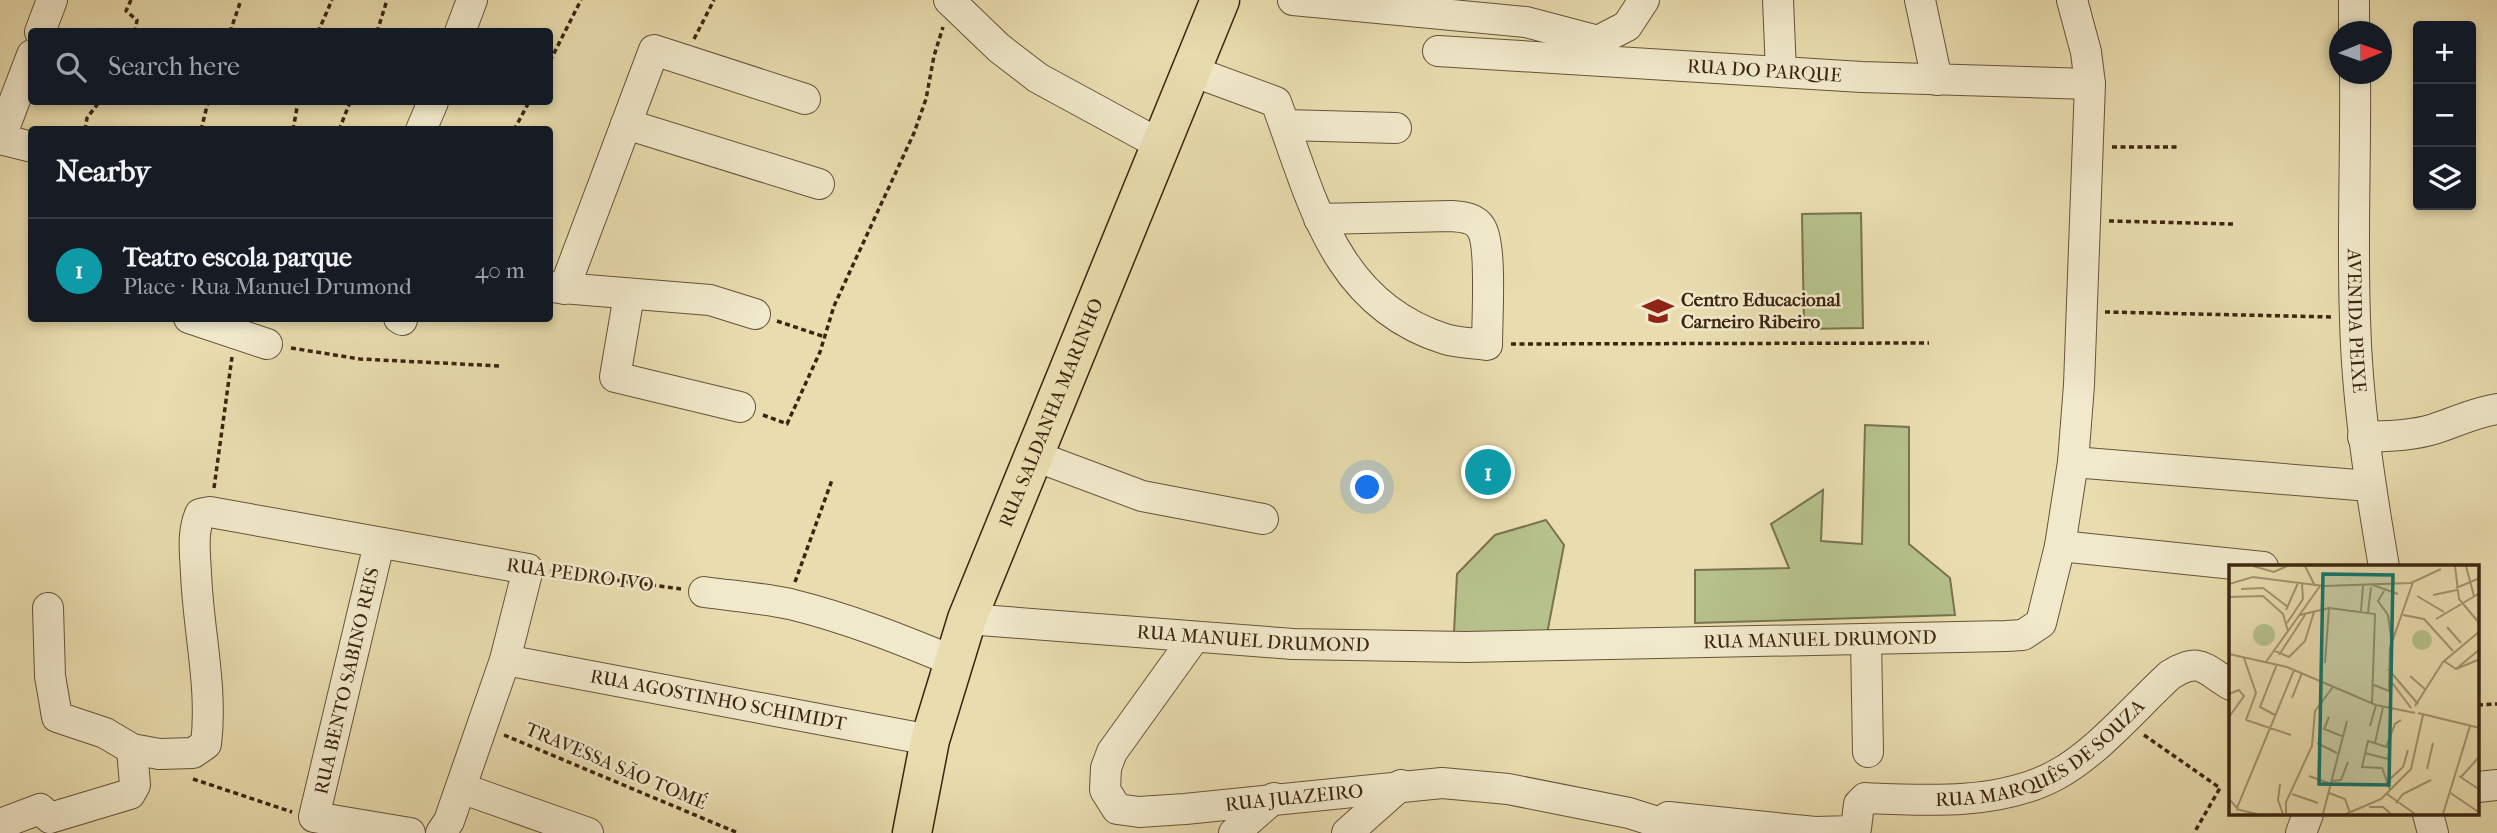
<!DOCTYPE html>
<meta charset="utf-8">
<style>
body{margin:0;font-family:"IM FELL French Canon",serif;background:#20242c;color:#f1f3f6}
.controls{position:absolute;right:21px;top:21px;display:grid;overflow:hidden;border-radius:7px;box-shadow:0 4px 10px #0003}
.controls button{width:63px;height:63px;display:grid;place-items:center;padding:0;border:0;border-bottom:2px solid #363941;background:#171b24;color:#f1f3f6;font:35px sans-serif}
.compass{position:absolute;left:2329px;top:21px;width:63px;height:63px;border-radius:50%;background:#171b24;box-shadow:0 4px 10px #0003;rotate:89deg}
.you{position:absolute;left:1368px;top:488px;width:24px;height:24px;margin:-18px;border:5px solid #fff;border-radius:50%;background:#1a73e8;box-shadow:0 0 0 10px #1a73e833}
.badge{display:grid;place-items:center;width:46px;height:46px;border-radius:50%;background:#d93025;color:#fff;font-size:23px;font-weight:700}
.pin{position:absolute;translate:-50% -50%;border:4px solid #fff;box-shadow:0 2px 7px #0006}
.list{margin:0;padding:0;list-style:none}
h2{display:flex;justify-content:space-between;align-items:center;height:91px;margin:0;padding:0 28px;font-size:30px}
h2 small{font-size:23px;font-weight:400;color:#9ea1a6}
.list li{display:grid;grid-template-columns:46px 1fr auto;gap:21px;align-items:center;box-sizing:border-box;height:105px;padding:0 28px;border-top:2px solid #363941}
.list b{display:block;font-size:26px;white-space:nowrap}
.list p{margin:0;font-size:23px;white-space:nowrap;color:#9ea1a6}
.list em{font-size:23px;font-style:normal;color:#9ea1a6}
.icon{flex:none;width:38px;height:38px;fill:none;stroke:currentColor;stroke-width:2;stroke-linecap:round;stroke-linejoin:round}
.map{position:relative;flex:none;width:2497px;height:833px;overflow:hidden}
.search{position:absolute;background:#171b24;box-shadow:0 4px 10px #0003;left:28px;top:28px;width:525px;height:77px;display:flex;align-items:center;gap:18px;box-sizing:border-box;padding:0 24px;border-radius:7px;color:#9ea1a6;font-size:26px}
.panel{position:absolute;background:#171b24;box-shadow:0 4px 10px #0003;left:28px;top:126px;width:525px;height:196px;border-radius:7px}
.map>svg:first-child{display:block}
.green{fill:#b6c18b;stroke:#79734e;stroke-width:2}
.lines{fill:none;stroke-linecap:round;stroke-linejoin:round}
.minor-casing{stroke:#675338;stroke-width:32}
.major-casing{stroke:#3c2510;stroke-width:41}
.path{stroke:#3c2510;stroke-width:3.5;stroke-dasharray:5 3.5;stroke-linecap:butt}
.minor{stroke:#f1e9cb;stroke-width:30}
.major{stroke:#e9ddaf;stroke-width:38}
.labels{text-anchor:middle;dominant-baseline:central;stroke-width:5;stroke-linejoin:round;paint-order:stroke}
.street-label{font-size:19px;fill:#3c2510;stroke:#f1e9cb}
.poi-label{font-size:19px;font-weight:bold;fill:#3c2510;stroke:#f1e9cb;text-anchor:start}
.inset-road{fill:none;stroke:#a4936f;stroke-width:2}
.view{fill:#0f766e;fill-opacity:0.15;stroke:#0f766e;stroke-width:3.5}
.inset-edge{fill:none;stroke:#3c2510;stroke-width:3.5}
</style>
<div class="map">
<svg width="2497" height="833" viewBox="0 0 2497 833">
<rect width="100%" height="100%" fill="#e9ddaf"/>
<filter id="stains"><feTurbulence type="fractalNoise" baseFrequency=".00286" numOctaves="4"/><feColorMatrix values="0 0 0 0 .2 0 0 0 0 .09 0 0 0 0 .02 0 0 0 .5 -.17"/></filter>
<radialGradient id="worn" r=".72"><stop offset=".6" stop-color="#630" stop-opacity="0"/><stop offset="1" stop-color="#630" stop-opacity=".3"/></radialGradient>
<path class="green" d="M1861,213L1863,328L1804,329L1802,214Z
M1865,425L1909,427V544L1950,578L1955,615L1695,623V570L1789,568L1771,524L1823,490L1821,541L1862,544Z
M1546,520L1564,545L1547,634L1454,632L1457,574L1495,535Z"/>
<g class="lines">
<g class="minor-casing">
<g id="minor">
<path d="M949,0L999,48L1038,78L1163,146"/>
<path d="M1293,0L1526,22L1598,41L1627,26L1644,0"/>
<path d="M1778,0L1781,72"/>
<path d="M1920,0L1937,80"/>
<path d="M40,32L52,0"/>
<path d="M460,32L472,0"/>
<path d="M2354,32V0"/>
<path id="s1" d="M1438,51L1862,77L2090,84"/>
<path d="M1192,71L1276,102C1312,198 1333,304 1445,339C1458,343 1474,343 1487,345C1487,321 1492,244 1481,228C1475,217 1462,217 1451,216L1319,219"/>
<path id="s2" d="M2355,74C2356,155 2352,237 2355,319C2357,402 2370,485 2384,567"/>
<path d="M626,124L819,184"/>
<path d="M1285,125L1396,128"/>
<path d="M421,130L433,102"/>
<path d="M0,139L32,55"/>
<path d="M0,139L32,147"/>
<path d="M550,287L710,300L755,314"/>
<path d="M564,289L654,50L805,99"/>
<path d="M629,295L615,377L740,407"/>
<path d="M189,318L267,344"/>
<path d="M399,318L402,320"/>
<path d="M2363,437C2387,436 2411,436 2434,429C2456,422 2475,412 2497,409"/>
<path d="M1035,456L1142,496L1263,519"/>
<path d="M2073,462L2370,486"/>
<path d="M379,544L314,817L410,833"/>
<path d="M2060,546L2263,567"/>
<path d="M704,592C733,596 762,598 790,604C847,618 900,639 953,661"/>
<path d="M48,608L50,676L57,717L105,733L132,749L159,754L193,753L206,744C213,688 198,629 196,573C195,553 192,533 200,514L210,512L528,569L505,660L449,821L441,833"/>
<path id="s3" d="M967,619L1293,644L1466,647L2006,636L2023,635L2041,623L2060,546L2073,462L2079,385L2090,84L2086,52L2072,0"/>
<path id="s4" d="M1194,638L1112,752L1106,768L1105,790L1117,809L1139,812L1185,809L1442,783L1508,789L1629,813L1692,833"/>
<path d="M1866,640L1868,752"/>
<path id="s5" d="M505,660L930,740"/>
<path d="M2478,787L2497,785"/>
<path d="M461,788L588,833"/>
<path d="M2428,814L2433,833"/>
<path id="s6" d="M1668,817L1815,832L1852,831L1856,828L1859,804L1865,798C1927,801 2001,805 2056,775C2097,753 2136,706 2170,675C2200,656 2204,669 2231,685"/>
<path d="M0,824L40,809L50,818L130,794L135,785L132,749"/>
<path d="M1234,833L1274,798"/>
<path d="M1347,833L1401,785"/>
<path d="M2301,833L2308,814"/>
</g>
</g>
<g class="major-casing">
<g id="major">
<path id="s7" d="M912,833L930,740L967,619L1220,0"/>
</g>
</g>
<path class="path" d="M131,0L126,11L137,20L135,32
M230,32L241,0
M318,32L332,0
M377,32L387,0
M694,39L714,0
M550,61L581,0
M85,130L87,118L99,102
M201,130L208,102
M293,130L298,102
M339,130L350,102
M514,130L529,102
M2112,147H2179
M2109,221L2233,224
M2105,312L2332,317
M777,321L825,337
M1511,344L1929,343
M291,348L360,359L501,366
M763,415L787,424L820,352L834,306L914,133L926,99L934,56L943,27
M214,488L232,357
M550,571L681,589
M795,582L832,480
M2478,705L2497,704
M504,735L738,833
M2144,735L2220,788L2194,833
M193,779L292,812"/>
<use href="#minor" class="minor"/>
<use href="#major" class="major"/>
</g>
<defs>
<g id="school-bare" transform="scale(2.415)"><path d="M0-5L7-2L0 1L-7-2ZM-4 1L0 2.5L4 1V4Q0 6-4 4Z" fill="#8f2418" stroke="#f1e9cb" stroke-width="2.5" paint-order="stroke"/></g>
</defs>
<g fill-rule="evenodd">
<use href="#school-bare" x="1658" y="311"/>
</g>
<g class="labels">
<g class="street-label">
<text stroke="none"><textPath href="#s1" startOffset="327">RUA DO PARQUE</textPath></text>
<text stroke="none"><textPath href="#s2" startOffset="247">AVENIDA PEIXE</textPath></text>
<text stroke="none"><textPath href="#s7" startOffset="444">RUA SALDANHA MARINHO</textPath></text>
<text transform="translate(580 575) rotate(8)">RUA PEDRO IVO</text>
<text stroke="none"><textPath href="#s3" startOffset="287">RUA MANUEL DRUMOND</textPath></text>
<text stroke="none"><textPath href="#s3" startOffset="854">RUA MANUEL DRUMOND</textPath></text>
<text transform="translate(347 681) rotate(-77)">RUA BENTO SABINO REIS</text>
<text stroke="none"><textPath href="#s5" startOffset="217">RUA AGOSTINHO SCHIMIDT</textPath></text>
<text stroke="none"><textPath href="#s6" startOffset="411">RUA MARQUÊS DE SOUZA</textPath></text>
<text transform="translate(616 766) rotate(23)">TRAVESSA SÃO TOMÉ</text>
<text stroke="none"><textPath href="#s4" startOffset="380">RUA JUAZEIRO</textPath></text>
</g>
<g class="poi-label">
<text x="1681" y="300">Centro Educacional<tspan x="1681" dy="22">Carneiro Ribeiro</tspan></text>
</g>
</g>
<g transform="translate(2229 565)">
<rect width="250" height="250" fill="#e9ddaf"/>
<path d="M24 70a11 11 0 1 1 22 0a11 11 0 1 1-22 0ZM183 75a10 10 0 1 1 20 0a10 10 0 1 1-20 0Z" fill="#b6c18b"/>
<path class="inset-road" d="M24,1L45,7L58,1M76,1L86,21M226,1L230,34L251,59M237,1L245,31M0,19L24,12L95,21L182,18L212,4M141,19L169,29M227,23L251,13M12,24L34,23L59,42M155,26L149,36L159,50L162,72M204,30L228,25M188,31L215,47M0,32L34,31L54,49L59,66M57,45L69,18M132,46L134,21M139,47L142,22M71,50L100,43L146,49L143,139M174,50L195,54L224,86M207,54L251,28M58,58L74,34L73,19M218,62L232,78M44,85L60,92L76,76L85,47M0,89L58,102L147,140L186,148M50,90L76,50M15,93L27,128L17,155M215,96L227,104L251,84M37,97L91,21M96,98L100,43M159,104L189,139M227,104L251,94M181,111L197,125M161,115L182,143M145,120L160,126L161,83L184,17M0,129L10,125L15,131L0,152M63,133L73,108M186,141L214,97L251,66M189,148L251,163M46,150L31,142L48,99M100,152L95,164L115,172M17,155L62,170M141,161L147,140M88,178L108,188M146,178L154,142M157,182L166,159L172,155M136,188L159,194L161,183L139,176L133,202L153,203L161,225M198,204L204,178M80,211L102,219M230,211L251,225M232,212L251,191M103,216L112,215L119,197M159,216L174,202L179,185M51,219L49,235L54,249M220,227L251,248M100,228L116,234L121,248M63,229L89,238M158,229L186,249M0,234L8,243L65,105M167,238L174,229L202,215M140,242H154L162,249M7,244L28,249M57,249V237L83,181L86,146L104,122M94,249L118,156M117,249L152,234L182,204L194,150M214,249L241,161"/>
<path class="view" d="M94,9L164,10L160,220L90,219Z"/>
<rect width="250" height="250" class="inset-edge"/>
</g>
<rect width="100%" height="100%" filter="url(#stains)"/>
<rect width="100%" height="100%" fill="url(#worn)"/>
</svg>
<div class="controls">
<button>+</button>
<button>−</button>
<button><svg class="icon" aria-label="layers" viewBox="0 0 24 24"><path d="M12 4l9 5-9 5-9-5zM3 14l9 5 9-5"/></svg></button>
</div>
<svg class="compass" viewBox="-18 -18 36 36"><path d="M0-13l5 13h-10z" fill="#e53935"/><path d="M0 13l5-13h-10z" fill="#9ea1a6"/></svg>
<div class="you"></div>
<div class="pin badge" style="left:1488px;top:472px;background:#0f9aa8">1</div>
<div class="search"><svg class="icon" aria-label="search" viewBox="0 0 24 24"><circle cx="10" cy="10" r="6"/><path d="M15 15l6 6"/></svg>Search here</div>
<section class="panel">
<h2>Nearby<small></small></h2>
<ul class="list">
<li><span class="badge" style="background:#0f9aa8">1</span><div><b>Teatro escola parque</b><p>Place · Rua Manuel Drumond</p></div><em>40 m</em></li>
</ul>
</section>
</div>
